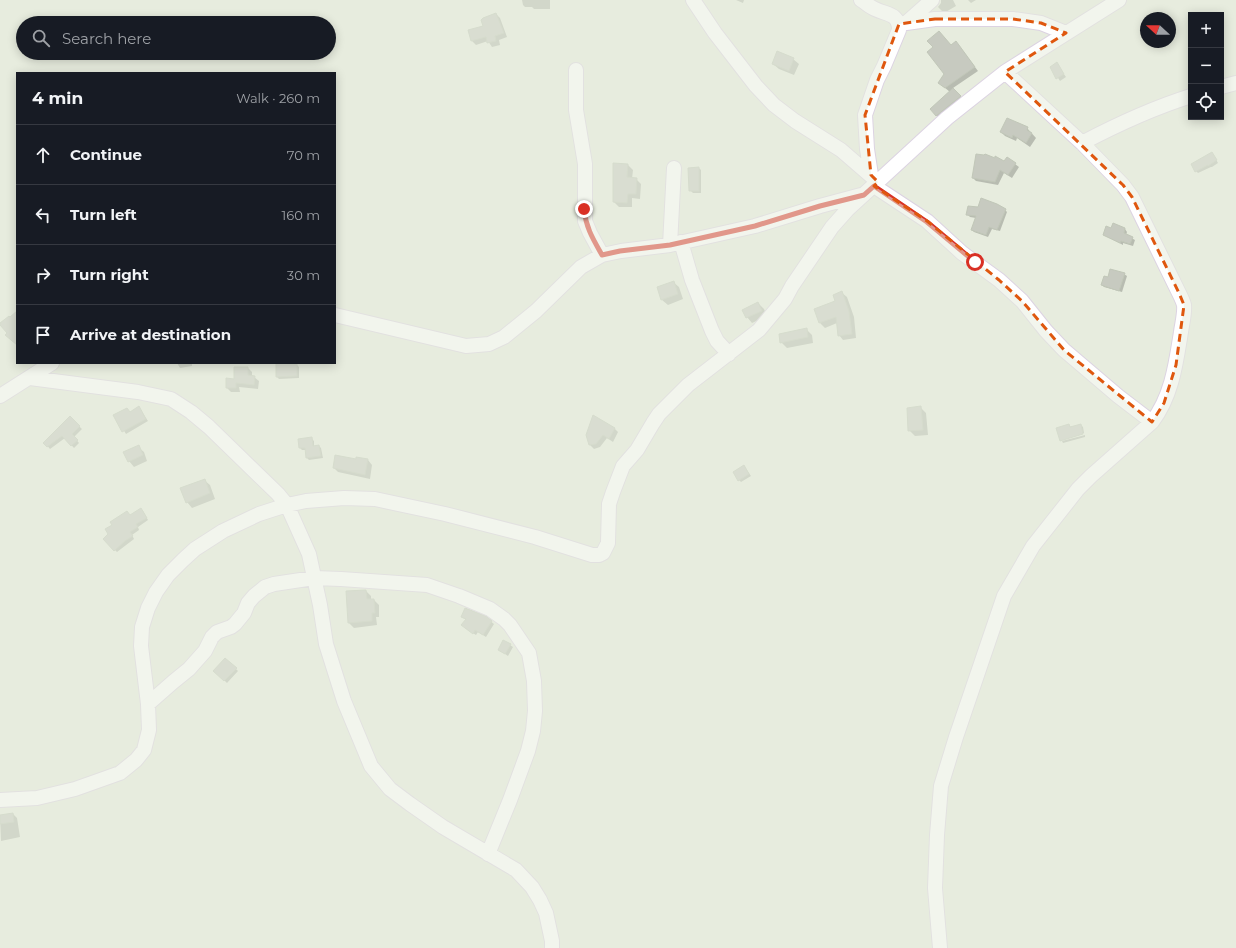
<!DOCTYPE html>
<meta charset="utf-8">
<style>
body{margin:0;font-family:Montserrat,sans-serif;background:#20242c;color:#f1f3f6}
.controls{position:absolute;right:12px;top:12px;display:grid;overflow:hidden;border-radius:0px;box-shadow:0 2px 10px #0003}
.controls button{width:36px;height:36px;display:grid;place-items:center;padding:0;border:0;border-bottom:1px solid #363941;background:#171b24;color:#f1f3f6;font:20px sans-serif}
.compass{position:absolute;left:1140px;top:12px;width:36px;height:36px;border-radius:50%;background:#171b24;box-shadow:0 2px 10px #0003;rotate:291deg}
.stop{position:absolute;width:12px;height:12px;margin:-9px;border:3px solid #d93025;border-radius:50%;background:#fff}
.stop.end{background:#d93025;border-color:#fff;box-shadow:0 1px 4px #0008}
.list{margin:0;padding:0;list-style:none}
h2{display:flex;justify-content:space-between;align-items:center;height:52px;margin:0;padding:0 16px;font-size:17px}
h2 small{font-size:13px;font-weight:400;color:#9ea1a6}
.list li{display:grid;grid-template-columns:26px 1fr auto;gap:12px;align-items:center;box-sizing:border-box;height:60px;padding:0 16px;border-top:1px solid #363941}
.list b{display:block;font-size:15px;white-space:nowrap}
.list em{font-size:13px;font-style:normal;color:#9ea1a6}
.icon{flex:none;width:22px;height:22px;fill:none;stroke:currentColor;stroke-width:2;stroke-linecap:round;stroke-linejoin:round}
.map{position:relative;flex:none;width:1236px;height:948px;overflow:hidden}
.search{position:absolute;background:#171b24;box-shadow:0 2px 10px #0003;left:16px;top:16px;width:320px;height:44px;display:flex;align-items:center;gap:10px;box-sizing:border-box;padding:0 14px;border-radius:22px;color:#9ea1a6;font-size:15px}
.panel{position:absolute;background:#171b24;box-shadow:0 2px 10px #0003;left:16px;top:72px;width:320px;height:292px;border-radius:0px}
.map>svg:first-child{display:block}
.shadow{fill:#0003}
.building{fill:#c7cac0;stroke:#c1c7b8}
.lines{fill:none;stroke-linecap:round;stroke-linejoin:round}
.minor-casing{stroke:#dcd3e2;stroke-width:16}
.minor{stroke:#fff;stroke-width:14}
.route{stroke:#d93025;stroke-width:5}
.marked{fill:none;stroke:#df570e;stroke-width:3;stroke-dasharray:8 5;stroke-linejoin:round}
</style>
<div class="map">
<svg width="1236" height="948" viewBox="0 0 1236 948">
<rect width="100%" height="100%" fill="#e7ecde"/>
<path class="shadow" d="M522,0H550V9H534L532,7H525L523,5Z
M736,0H744L743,3Z
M941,0H953L956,6L944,13L938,7L941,3Z
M968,0H976L971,3Z
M496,14L500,18L507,37L499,40L500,45L492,47L488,41L476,45L472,41Z
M951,46H959L978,71L953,88L966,102L942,121L931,109L950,92L939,83L945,74Z
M793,59L799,64L794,75L779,69L773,64Z
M1057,64L1066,77L1060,81L1051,67Z
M1027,128L1036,138L1030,147L1017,138L1016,141L1005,136L1001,132Z
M1214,156L1218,163L1212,167H1211L1198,173L1196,171Z
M1007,158L1019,167L1012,178L1004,173L998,185L976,181L973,178L1005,162Z
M614,164L628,165L633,170L632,179H636L641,184L640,199L632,198V207H619L614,202Z
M699,168L701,170V193H693L690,190Z
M1005,210L1007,212L1000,231L992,229L988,237L974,232L972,230L976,218L970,217L967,214Z
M1114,224L1125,229L1127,232L1126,235L1135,240L1133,246L1123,243V245L1104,235L1112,230Z
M1124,274L1127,276L1122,292L1104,287L1102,285L1109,278Z
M673,282L679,287L683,299L668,305L662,300L658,288Z
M842,293L847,297L854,317L856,338L843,340L839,335L837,323L825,328L820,323L837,302Z
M758,303L764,309L767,316L752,323L747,317Z
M807,330L812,335L813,343L787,348L781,342Z
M177,363H192V366L180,368Z
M277,363H291V365H297L299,367V378L279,379L277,377Z
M248,368L252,372V377H254L259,381L258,389L239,387L240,392H231L227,388Z
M139,408L148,421L126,434L115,416L130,413Z
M921,408L926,413L928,435L915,436L909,430Z
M70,418L82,429L74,437L79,443L74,448L65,438L50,449L45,443Z
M1081,425L1083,427L1084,433L1061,439L1069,426L1071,427Z
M614,428L618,432L613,442L607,438L600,447L594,449L590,445L587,435Z
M1085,435V437L1063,443L1062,441Z
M311,438L314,441V446H319L321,448L323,458L309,460L307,458L306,450H302L300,448L299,440Z
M138,447L144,452L147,461L134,467L129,461Z
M357,458L368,460L372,465L370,479L338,472L334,468L356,460Z
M744,466L751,476L741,482L739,480Z
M204,480L210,485L215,499L192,508L187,502Z
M143,511L148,520L138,527L139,530L132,535L134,539L117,552L104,539L109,535L113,525L130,516Z
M366,591L371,596V600H374L379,605V617H376L377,625L354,628L349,623Z
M462,617H485L494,624L486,637L478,632L476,635L465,628L466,620Z
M510,645L513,647L508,656L499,650Z
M236,669L238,671L227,683L215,671Z
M13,814L17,818L20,837L1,841L0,816Z"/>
<path class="building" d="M496,13L504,33L495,36L496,41L487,43L486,37L471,41L468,30L483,26L481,20L483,18Z
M939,31L951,45L956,41L975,67L945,88L938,83L944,74L927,52L933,47L927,41Z
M777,51L794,58L789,71L772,64Z
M1057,62L1064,74L1056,79L1050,67Z
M953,88L961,96L936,116L930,109Z
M1007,118L1028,127L1027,130L1032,133L1026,143L1013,135L1012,138L1000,132Z
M1212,152L1217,160L1208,166V165L1195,172L1191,164Z
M976,154L984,155L985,154L995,158V156L1004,161L1007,157L1016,163L1008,175L1000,170L995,182L972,178Z
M613,163L628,164L627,177L637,178L636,194H628L627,203L613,202Z
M699,167V191H689L688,168Z
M981,198L997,204L1006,209L997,230L989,227L986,235L971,230L976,216L966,215L968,206L978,207Z
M1113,223L1125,228L1124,233L1133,237L1130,244L1121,241L1120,243L1103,235L1106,226L1111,228Z
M1110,269L1125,273L1119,291L1101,285L1104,276L1108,277Z
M674,281L678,294L661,300L657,287Z
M842,291L849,311L852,334L838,336L836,317L819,323L814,309L835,301L833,295Z
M758,302L762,311L746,318L742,310Z
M17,311V345L5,335L7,333L0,325V323L9,316L10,317Z
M807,328L808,337L780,343L779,334Z
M276,363L297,364V376L276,377Z
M234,367H248V375L255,376L254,385L236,383V388H226V378L234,379Z
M139,406L146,419L122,432L113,415L127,408L130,412Z
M921,406L923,430L908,431L907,408Z
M593,415L615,428L609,439L603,435L596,444L589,445L586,435Z
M70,416L80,426L72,434L78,440L71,446L62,436L47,447L43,443Z
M1069,424L1070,427L1081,424L1083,434L1060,441L1056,428Z
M312,437L313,446L319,445L321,456L306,458L305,448H299L298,439Z
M139,445L143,455L128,462L123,452Z
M335,455L356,459V457L368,459L365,475L333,468Z
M744,465L749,474L738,481L733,472Z
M205,479L210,493L186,503L180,488Z
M141,508L147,518L136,524L138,527L130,532L133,536L125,541L114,551L103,539L108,534L105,529L112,525L110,522L127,511L130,515Z
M366,590L367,599H374L375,613H372V621L348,623L346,591Z
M465,608L486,616L492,621L483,635L475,630L473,634L461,625L466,619L461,617Z
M503,640L511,644L505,654L498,650Z
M225,658L237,668L224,681L213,671Z
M13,813L14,822L0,824V815Z"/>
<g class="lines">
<g class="minor-casing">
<path id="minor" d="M693,0L715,33L756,86L774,105L795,121L841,150L878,182
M861,0C866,3 870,7 875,9C887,15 899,13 899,30L884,66L877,80L865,115L867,149L871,175
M906,23L932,0
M899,24L935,19H1013L1041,23L1066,33
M576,70V110L585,164V221L590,233L602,255
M1221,87L1236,83
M1082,143C1118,124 1153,108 1191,96
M874,186L927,221L962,253L999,280L1022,301L1046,331L1064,350L1118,396L1152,422
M681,242L692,280L712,331L717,341L729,354
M670,245L674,168
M335,315L466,346L489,344L504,337L536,311L581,267L602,255L621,251L670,245L755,226L820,206L861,195
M30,378L138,392L171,399L191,412L209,427L278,494L287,505L309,554L320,605L326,644L344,701L371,766L390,789L410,804L443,827L516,870L532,887L540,900L546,913L552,941V948
M0,396L52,363
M148,704L173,682L189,669L205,651L212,637L217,632L231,627L235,624L244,613L248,603L254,596L265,587L274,584L314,578L341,579L427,585L459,596L490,609L504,619L510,625L529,653L534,681L535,711L533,731L528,751L510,800L488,854
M0,800L37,798L75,789L120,773L136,760L144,750L149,730L148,704L141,646L142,627L148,608L156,592L168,575L183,560L195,549L223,531L259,514L287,505L306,501L344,498L375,499L445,514L535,537L592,555H599L603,553L608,543L609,504L613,492L623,466L637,450L653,423L659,414L688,385L759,330L785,299L792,286L832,227L848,209L947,118L1005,72L1119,0
M940,948L935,888L937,835L941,786L956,737L1004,596L1033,546L1078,489L1091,476L1152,422C1172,396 1176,363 1181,332C1182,324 1185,313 1184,305C1183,301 1181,297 1179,293L1132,197L1123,185L1082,143L1005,72"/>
</g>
<use href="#minor" class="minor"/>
</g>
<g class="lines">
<path class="route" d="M584,209C586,228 593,239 602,255L620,251L670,245L755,226L820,206L864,195L874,186L927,222L975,262"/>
</g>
<path d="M0 0H1236V948H0ZM935,19H1013L1041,23L1066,33L1005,72L1123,185L1132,197L1179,293L1184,305L1176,365L1164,403L1152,422L1064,350L1022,301L999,280L927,221L874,186L878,182L871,175L865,115L899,24Z" fill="#e7ecde" fill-opacity=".55" fill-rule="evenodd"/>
<path class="marked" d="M935,19H1013L1041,23L1066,33L1005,72L1123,185L1132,197L1179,293L1184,305L1176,365L1164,403L1152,422L1064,350L1022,301L999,280L927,221L874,186L878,182L871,175L865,115L899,24Z"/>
</svg>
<div class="controls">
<button>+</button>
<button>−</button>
<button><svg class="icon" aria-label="locate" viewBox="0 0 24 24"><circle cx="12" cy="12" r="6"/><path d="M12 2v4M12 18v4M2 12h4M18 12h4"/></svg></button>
</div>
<svg class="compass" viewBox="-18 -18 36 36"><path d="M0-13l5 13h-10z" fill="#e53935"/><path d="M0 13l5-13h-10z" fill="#9ea1a6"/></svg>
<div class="stop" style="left:975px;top:262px"></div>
<div class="stop end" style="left:584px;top:209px"></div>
<div class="search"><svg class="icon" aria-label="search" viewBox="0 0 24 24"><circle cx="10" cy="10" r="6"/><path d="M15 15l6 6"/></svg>Search here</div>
<section class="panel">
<h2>4 min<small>Walk · 260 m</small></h2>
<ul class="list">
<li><svg class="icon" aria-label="ahead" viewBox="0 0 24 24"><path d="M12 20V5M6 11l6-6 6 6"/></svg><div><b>Continue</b></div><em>70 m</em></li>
<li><svg class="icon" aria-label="left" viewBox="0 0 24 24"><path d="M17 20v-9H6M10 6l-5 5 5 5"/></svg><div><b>Turn left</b></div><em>160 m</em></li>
<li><svg class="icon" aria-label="right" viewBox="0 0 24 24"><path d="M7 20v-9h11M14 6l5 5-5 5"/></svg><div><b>Turn right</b></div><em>30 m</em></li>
<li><svg class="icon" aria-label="arrive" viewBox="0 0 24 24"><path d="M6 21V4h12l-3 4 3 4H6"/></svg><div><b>Arrive at destination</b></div></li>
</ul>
</section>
</div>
